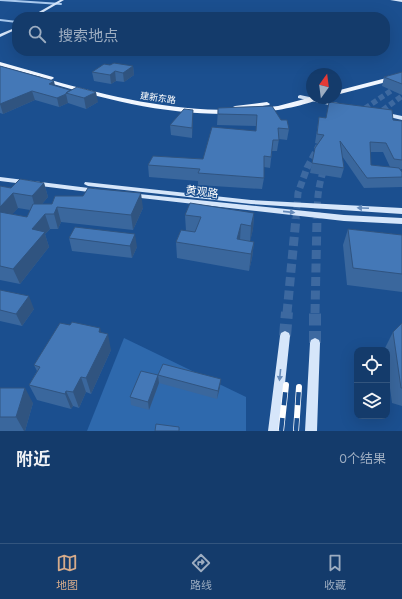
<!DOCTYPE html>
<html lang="zh">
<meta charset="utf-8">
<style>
body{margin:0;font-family:Karla,"Noto Sans SC",sans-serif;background:#1d4271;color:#f1f3f6}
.controls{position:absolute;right:12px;bottom:12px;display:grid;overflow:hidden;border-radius:8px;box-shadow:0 4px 16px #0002}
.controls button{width:36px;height:36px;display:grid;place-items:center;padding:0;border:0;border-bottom:1px solid #33557e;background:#143b6b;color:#f1f3f6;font:20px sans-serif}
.compass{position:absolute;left:306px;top:68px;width:36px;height:36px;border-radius:50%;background:#143b6b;box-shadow:0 4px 16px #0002;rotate:14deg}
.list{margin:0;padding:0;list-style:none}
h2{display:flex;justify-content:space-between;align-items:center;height:52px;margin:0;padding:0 16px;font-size:17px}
h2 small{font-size:13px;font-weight:400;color:#9dadc1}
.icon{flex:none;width:22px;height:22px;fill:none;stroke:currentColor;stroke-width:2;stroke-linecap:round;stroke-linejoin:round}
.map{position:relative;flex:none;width:402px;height:431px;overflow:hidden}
.search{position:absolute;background:#143b6b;box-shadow:0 4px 16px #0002;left:12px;right:12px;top:12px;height:44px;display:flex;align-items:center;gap:10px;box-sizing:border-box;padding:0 14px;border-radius:16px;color:#9dadc1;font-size:15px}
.sheet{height:112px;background:#143b6b}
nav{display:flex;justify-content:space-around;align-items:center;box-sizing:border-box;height:56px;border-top:1px solid #33557e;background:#143b6b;font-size:11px;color:#9dadc1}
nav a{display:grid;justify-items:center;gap:2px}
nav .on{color:#d6ab8b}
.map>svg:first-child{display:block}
.green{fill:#2e69ad}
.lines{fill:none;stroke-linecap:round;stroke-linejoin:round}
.secondary-tunnel-far4{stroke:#3d69a0;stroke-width:4.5;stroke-dasharray:4.5 2.5;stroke-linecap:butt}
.secondary-tunnel-far3{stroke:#3d69a0;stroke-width:5.5;stroke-dasharray:5.5 3;stroke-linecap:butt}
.secondary-tunnel-far2{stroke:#3d69a0;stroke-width:7;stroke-dasharray:7 3.5;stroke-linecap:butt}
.secondary-tunnel-far1{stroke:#3d69a0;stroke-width:9;stroke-dasharray:9 4.5;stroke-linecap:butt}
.secondary-tunnel{stroke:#3d69a0;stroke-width:12;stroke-dasharray:12 5.5;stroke-linecap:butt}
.street{stroke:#a9c9ee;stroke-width:2}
.secondary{fill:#d6e6fa;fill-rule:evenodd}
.primary{fill:#f0f6ff;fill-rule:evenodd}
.rail-casing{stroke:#fff;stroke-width:6}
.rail{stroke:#1b4f8f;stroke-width:4.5;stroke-dasharray:13;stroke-linecap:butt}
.wall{fill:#3a679d;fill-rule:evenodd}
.shaded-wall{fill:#305480}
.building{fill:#4478b7;stroke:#305480}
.oneway{fill:#668bba}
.labels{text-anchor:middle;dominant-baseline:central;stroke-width:3;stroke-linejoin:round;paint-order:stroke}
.far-street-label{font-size:9px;fill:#fff;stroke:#1b4f8f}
.street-label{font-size:11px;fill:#fff;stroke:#1b4f8f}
</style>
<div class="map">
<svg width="402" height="431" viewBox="0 0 402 431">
<rect width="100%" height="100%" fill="#1b4f8f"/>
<path class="green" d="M124,338L246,397V431H87Z"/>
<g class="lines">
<path class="secondary-tunnel-far4" d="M399,85L402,83"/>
<path class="secondary-tunnel-far3" d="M358,113L401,84
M376,115L402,96"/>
<path class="secondary-tunnel-far2" d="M296,219L298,193L307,168L319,146
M317,219C317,201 318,182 326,165"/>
<path class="secondary-tunnel-far1" d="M287,313L296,218
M315,313L317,218"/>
<path class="secondary-tunnel" d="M285,336L287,312
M315,343V312"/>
<path class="street" d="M0,0L61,4
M0,20L17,22"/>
<path class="secondary" d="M60,0H64L35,17H30Z
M390,0H402V2Z
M17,27V29L0,37V34Z
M300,95L338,103L341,105L338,107L298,98V96Z
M383,112L402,116V120L381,115V113Z
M0,177L97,189L101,191L97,193L0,181Z
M85,182L251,200L402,208V214L251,204L88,186L84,184Z
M129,193L344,215L402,218V224L344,221L132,197L128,195Z
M285,331L289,333L290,336L280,431H268L280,336L281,333Z
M315,338L319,340L320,343L317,431H305L310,343L311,340Z"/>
<path class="primary" d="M0,62L53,77L54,78L51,80C111,97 169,110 231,110L235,112L231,114C165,115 103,99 40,80L39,79L41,77L0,66Z
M402,74V78L336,95V91Z
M312,97L320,98C313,104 263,115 256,110L260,108L278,106Z
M267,102L270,104L269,105L235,110L231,108L235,106Z"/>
<g class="rail-casing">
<path id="rail" d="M281,431L286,385
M296,431L299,387"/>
</g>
<use href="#rail" class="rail"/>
</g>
<path class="wall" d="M110,65L133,66L134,75L124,82L116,81L111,84L94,81L92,72Z
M0,66L56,86L98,102L86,109L68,103L59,107L35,100L3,114L0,113Z
M402,72V95L382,86L384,77Z
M218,108L281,120L289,129L287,140L279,139L277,151H272L270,168L264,167V178L262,189L198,185V181L149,177L148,165L203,159L256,131V126L217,125Z
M193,110L192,138L171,135L170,125Z
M319,117L326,118L393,120L402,121V169H400L402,172V187L364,188L342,156L344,168L341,178L310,173L315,148L318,144L315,143ZM371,152H383L390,167L371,165Z
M44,183L48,197L42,204L143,208L133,230L61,222L58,229H50L45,234L49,247L20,284L0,280V186L11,188ZM18,208L30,210L27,217L12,214Z
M254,213L253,229L250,241L254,242L252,258L249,271L177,258L176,242L186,231L185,215Z
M348,229L402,235V292L347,285L343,245Z
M69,238L137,247L132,258L72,251Z
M0,290L34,309L22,326L0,321Z
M402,323V406L392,403L387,366V350H385V348L393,332Z
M101,332L111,350L91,394L86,392L79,408L73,406L71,409L37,400L29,385L37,371L34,365Z
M158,375L220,387L217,399L159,383L149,410L131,405L130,397Z
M0,388L33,403L25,431H0Z"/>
<path class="shaded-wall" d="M133,66L134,75L124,82L123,73Z
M115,71L116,81L111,84L110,75Z
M54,81L56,90L49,84Z
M32,91L35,100L3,114L0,104Z
M96,92L98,102L86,109L84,98Z
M66,94L68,103L59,107L57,98Z
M193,110V120L192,138V128Z
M44,183L48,197L36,211L32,196Z
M13,193L18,208L2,226L0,222V207Z
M141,193L143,208L133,230L131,215Z
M57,207L61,222L58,229L54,214Z
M254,213L253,229L250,242L251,226Z
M45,214L50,229L45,234L49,247L20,284L13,269L32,229Z
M241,224L240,240L237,239Z
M135,234L137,247L132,258L130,246Z
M254,242L252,258L249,271L251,254Z
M29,296L34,309L22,326L16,314Z
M100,328L104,342L108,334L111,350L91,394L86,378L99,332Z
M158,375L159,383L149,410L148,402Z
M81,377L86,392L79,408L73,392Z
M221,379L220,387L217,399L218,391Z
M25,388L33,403L25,431H24L16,417Z
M66,391L73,406L71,409L65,394Z"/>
<path class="building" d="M114,63L133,66L123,73L115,71L110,75L92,72L104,64L110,65Z
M0,66L54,81L49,84L70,90L66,93V94L57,98L32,91L0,104Z
M402,72V84L384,77Z
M77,87L96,92L84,98L66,93Z
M329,102L392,110L393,120L402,121V160L394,159L386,143L370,142L371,165L399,168L402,172V177L367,178L340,141L344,168L312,163L315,148L324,135L317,134L319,117L326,118Z
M272,106L281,120H287L289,129L278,128L279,140H273L271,157L264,156V178L198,173L200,169L148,165L153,156L203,159L212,127L256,131L257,115L218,114V108Z
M184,109L193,110L192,128L170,125Z
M20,179L44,183L32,196L13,193L0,207V186L11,188Z
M88,188L141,193L131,215L57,207L54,214H45L32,229L45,232L13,269L0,266V212L27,217L33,204H52L55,196H83Z
M190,203L254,213L251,226L241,224L237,239L254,242L251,254L176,242L181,230L195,232L201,217L185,215Z
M75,227L135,234L130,246L69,238Z
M348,229L402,235V274L353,268Z
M0,290L29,296L16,314L0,310Z
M72,322L100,328L99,332L108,334L86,378L81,377L73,392L66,391L65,394L29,385L40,367L34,365L60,323L70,325Z
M402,323V388H401L393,332Z
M163,364L221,379L218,391L158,375Z
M141,371L158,375L148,402L130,397Z
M0,388H25L16,417H0Z
M156,424L179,427V431H155Z"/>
<defs><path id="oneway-solid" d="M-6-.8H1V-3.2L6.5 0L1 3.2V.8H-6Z"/></defs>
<g class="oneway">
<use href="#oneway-solid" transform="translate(363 208) rotate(-177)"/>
<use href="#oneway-solid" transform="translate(289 212) rotate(6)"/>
<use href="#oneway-solid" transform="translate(280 375) rotate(96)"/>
</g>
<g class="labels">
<g class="far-street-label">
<text transform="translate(158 98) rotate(8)">建新东路</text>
</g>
<g class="street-label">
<text transform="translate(202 192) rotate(7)">黄观路</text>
</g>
</g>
</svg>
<div class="controls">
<button><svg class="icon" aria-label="locate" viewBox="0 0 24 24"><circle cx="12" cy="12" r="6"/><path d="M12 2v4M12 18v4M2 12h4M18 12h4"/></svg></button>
<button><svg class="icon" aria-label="layers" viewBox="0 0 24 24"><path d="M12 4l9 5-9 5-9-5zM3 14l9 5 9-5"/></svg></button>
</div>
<svg class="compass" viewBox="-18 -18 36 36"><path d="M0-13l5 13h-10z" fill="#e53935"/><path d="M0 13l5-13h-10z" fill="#9dadc1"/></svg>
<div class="search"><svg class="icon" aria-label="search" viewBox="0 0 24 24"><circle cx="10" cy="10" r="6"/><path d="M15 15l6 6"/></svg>搜索地点</div>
</div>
<section class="sheet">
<h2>附近<small>0个结果</small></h2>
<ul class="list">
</ul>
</section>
<nav>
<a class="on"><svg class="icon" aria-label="map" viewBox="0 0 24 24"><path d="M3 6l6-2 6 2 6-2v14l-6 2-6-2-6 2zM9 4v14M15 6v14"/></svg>地图</a>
<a><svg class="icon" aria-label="directions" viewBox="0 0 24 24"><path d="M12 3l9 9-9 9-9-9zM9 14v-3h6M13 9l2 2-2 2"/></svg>路线</a>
<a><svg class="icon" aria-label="saved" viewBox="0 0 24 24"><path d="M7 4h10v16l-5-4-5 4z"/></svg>收藏</a>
</nav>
